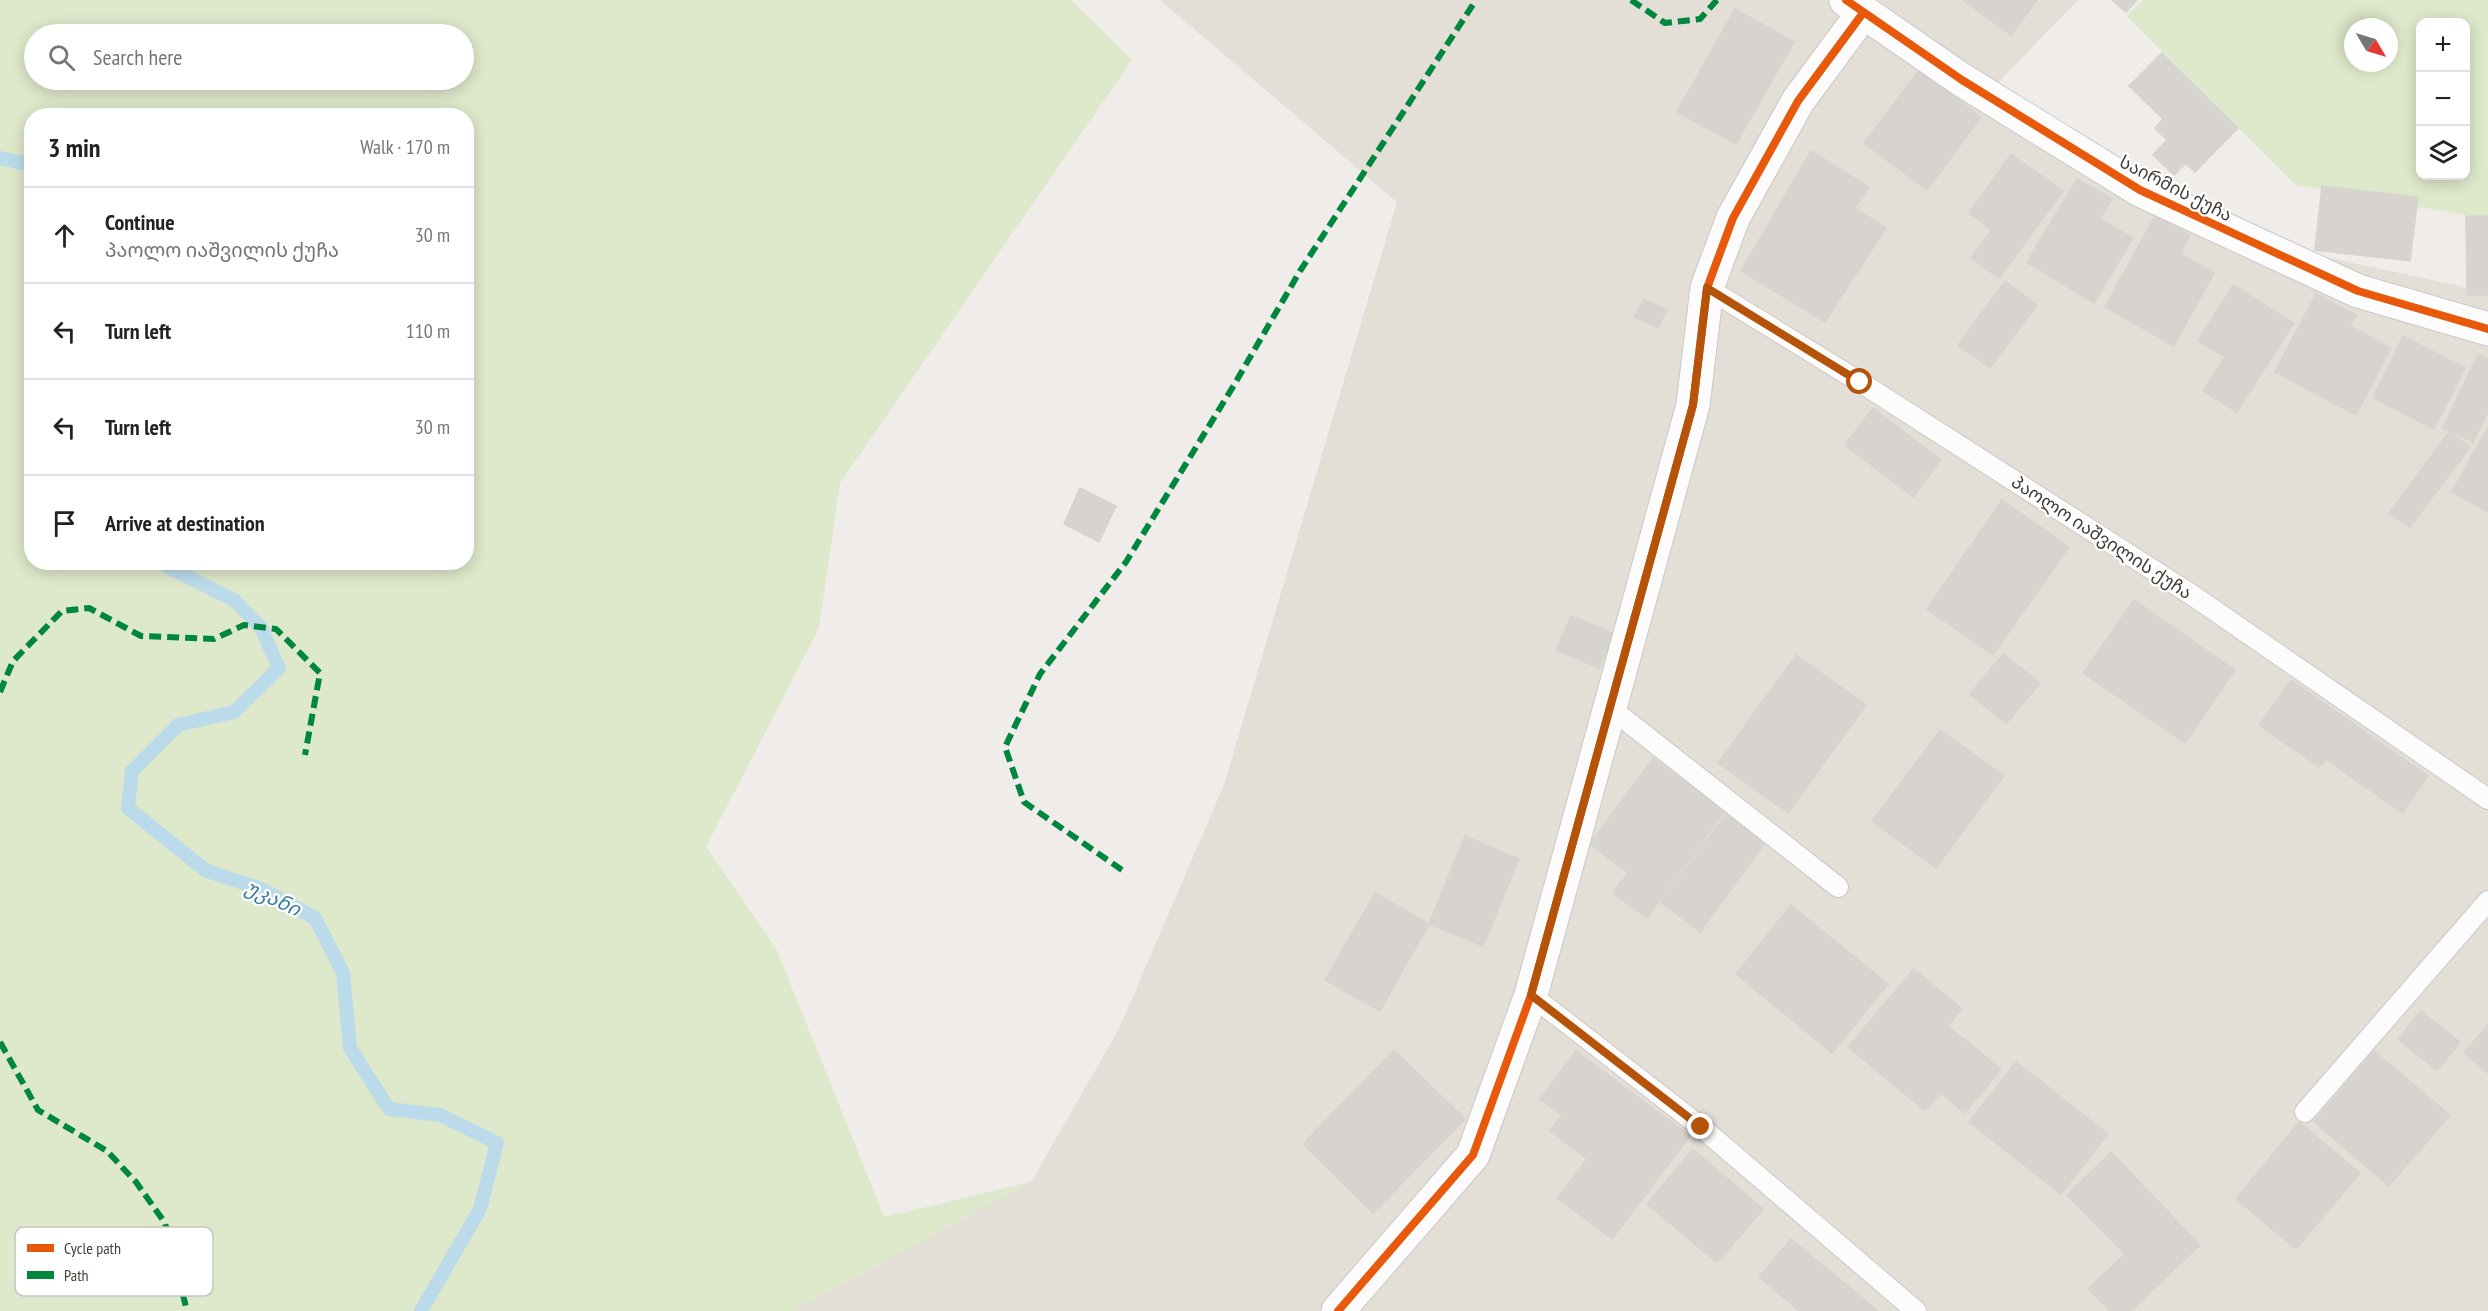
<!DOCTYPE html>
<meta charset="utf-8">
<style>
body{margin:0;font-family:"PT Sans Narrow","Noto Sans Georgian",sans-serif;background:#f2f2f2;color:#222}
.controls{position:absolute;right:18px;top:18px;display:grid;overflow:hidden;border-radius:12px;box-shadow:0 3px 15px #0003}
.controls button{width:54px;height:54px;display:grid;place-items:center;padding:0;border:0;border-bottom:2px solid #e0e0e0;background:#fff;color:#222;font:30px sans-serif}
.compass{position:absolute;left:2344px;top:18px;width:54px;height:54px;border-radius:50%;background:#fff;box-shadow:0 3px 15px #0003;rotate:128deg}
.stop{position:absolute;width:18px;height:18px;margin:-14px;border:4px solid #b45309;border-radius:50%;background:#fff}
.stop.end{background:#b45309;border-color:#fff;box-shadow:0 2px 6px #0008}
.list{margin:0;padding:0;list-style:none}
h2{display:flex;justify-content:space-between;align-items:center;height:78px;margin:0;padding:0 24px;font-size:26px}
h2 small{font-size:20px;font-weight:400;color:#767676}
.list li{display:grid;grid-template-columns:39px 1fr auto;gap:18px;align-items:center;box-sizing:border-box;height:96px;padding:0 24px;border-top:2px solid #e0e0e0}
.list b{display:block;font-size:22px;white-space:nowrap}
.list p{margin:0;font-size:20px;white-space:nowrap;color:#767676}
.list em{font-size:20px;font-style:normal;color:#767676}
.icon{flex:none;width:33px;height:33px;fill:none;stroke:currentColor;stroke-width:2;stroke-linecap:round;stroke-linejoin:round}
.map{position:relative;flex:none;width:2488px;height:1311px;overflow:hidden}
.search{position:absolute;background:#fff;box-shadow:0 3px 15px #0003;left:24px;top:24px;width:450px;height:66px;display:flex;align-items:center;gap:15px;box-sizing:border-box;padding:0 21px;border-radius:33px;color:#767676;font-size:22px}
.panel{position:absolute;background:#fff;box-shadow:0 3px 15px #0003;left:24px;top:108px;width:450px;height:462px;border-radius:24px}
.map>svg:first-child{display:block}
.residential{fill:#e3ded6}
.green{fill:#dee8ca;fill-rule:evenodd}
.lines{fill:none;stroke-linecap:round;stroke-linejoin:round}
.stream{stroke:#bcdbea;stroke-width:14}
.building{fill:#d7d4d0;stroke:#d7d3cf;stroke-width:1.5}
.service-casing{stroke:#ccc8c5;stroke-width:22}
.minor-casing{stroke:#ccc8c5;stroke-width:35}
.service{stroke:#fdfcfc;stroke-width:20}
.minor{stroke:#fdfcfc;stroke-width:33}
.quiet{stroke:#00873e;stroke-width:6;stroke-dasharray:12 6;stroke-linecap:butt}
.cycleway-casing{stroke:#fff;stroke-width:11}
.cycleway{stroke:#e8590c;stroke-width:8}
.route{stroke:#b45309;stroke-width:8}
.labels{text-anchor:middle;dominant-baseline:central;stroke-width:4.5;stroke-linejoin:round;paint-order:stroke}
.street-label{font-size:18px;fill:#443d36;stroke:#fff}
.water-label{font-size:20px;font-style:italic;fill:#347ca1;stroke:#fff}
.key{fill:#fff;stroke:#c7c5c3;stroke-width:1.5}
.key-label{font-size:16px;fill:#443d36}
</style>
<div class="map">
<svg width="2488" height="1311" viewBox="0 0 2488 1311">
<rect width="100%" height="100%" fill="#efece9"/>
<path class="residential" d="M1160,0H2078L1988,93L2172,224L2488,292V1311H793L1031,1182L1119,1029L1224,785L1397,202Z"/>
<path class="green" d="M0,0H1071L1132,60L840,483L819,628L706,847L776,948L884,1217L1031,1182L793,1311H0ZM464,34V80H34V34ZM32,116H466V562H32Z
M2143,0H2488V219L2296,185L2127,16ZM2420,22H2466V176H2420ZM2353,27H2389V63H2353Z"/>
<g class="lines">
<path class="stream" d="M0,158L32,165
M165,562L168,567L234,600L261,628L279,668L234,712L178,725L132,771L128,808L205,870L261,889L315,918L343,973L350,1048L389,1109L440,1115L497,1143L480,1209L421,1311"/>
</g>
<path class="building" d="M1963,0H2037L2011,35Z
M2112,0H2137L2126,12Z
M1735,9L1794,42L1736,144L1677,112Z
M2162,53L2238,128L2195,172L2186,163L2174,175L2153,155L2167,140L2155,128L2163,119L2129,86Z
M1919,70L1981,117L1927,190L1864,143Z
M1811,151L1869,187L1855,208L1886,228L1825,322L1741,271Z
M2011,154L2063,191L1999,278L1971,258L1992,230L1969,213Z
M2077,179L2112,199L2100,219L2133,238L2094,303L2027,262Z
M2322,186L2418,197L2410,261L2315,250Z
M2155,216L2190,235L2180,254L2214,273L2174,346L2105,307Z
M2466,216H2488V295H2467Z
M2005,281L2037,305L1990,368L1958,345Z
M2233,285L2294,323L2237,412L2203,391L2225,357L2198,341Z
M2316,294L2356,315L2350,326L2391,348L2356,415L2275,372Z
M1644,299L1667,310L1658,328L1634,317Z
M2403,336L2465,368L2434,429L2373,398Z
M2478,354L2488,359V412L2473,442L2443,428Z
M1873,408L1941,460L1913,497L1845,445Z
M2488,427V512L2452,492Z
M2449,432L2470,447L2410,527L2389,513Z
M1080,488L1116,506L1099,542L1064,524Z
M2002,500L2069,547L1993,655L1927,609Z
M2134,600L2235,670L2185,743L2083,673Z
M1571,616L1614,634L1599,668L1556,650Z
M2003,654L2040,683L2006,724L1970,694Z
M1796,655L1866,705L1788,813L1718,763Z
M2291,680L2428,776L2402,813L2326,759L2319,767L2259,725Z
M1940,730L2004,776L1936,868L1872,821Z
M1653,758L1725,811L1647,918L1613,893L1628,873L1590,844Z
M1729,810L1768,839L1700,932L1661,902Z
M1465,836L1519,859L1483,946L1429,924Z
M1375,893L1429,924L1380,1011L1325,980Z
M1791,905L1888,984L1832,1053L1736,974Z
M1914,969L1962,1009L1948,1026L2001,1069L1965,1113L1941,1093L1925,1111L1848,1047Z
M2421,1011L2460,1042L2437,1071L2398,1039Z
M2488,1025V1073L2464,1053Z
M1394,1050L1465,1119L1373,1213L1303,1144Z
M1576,1051L1690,1136L1612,1239L1557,1198L1587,1159L1550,1131L1562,1115L1540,1099Z
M2374,1051L2450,1115L2389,1186L2314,1122Z
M2016,1062L2108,1134L2061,1194L1969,1122Z
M2299,1122L2360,1173L2296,1249L2236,1199Z
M1693,1149L1763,1209L1717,1263L1647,1204Z
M2111,1152L2200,1245L2131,1311H2110L2088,1289L2125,1254L2067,1195Z
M1791,1239L1878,1311H1800L1759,1277Z"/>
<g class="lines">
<g class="service-casing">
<path id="service" d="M1707,288L1860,382L2192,595L2488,799
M1609,707L1838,887
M1531,995L1701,1127L1916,1311
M2305,1112L2488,901"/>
</g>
<g class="minor-casing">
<path id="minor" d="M1846,0L1962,80L2140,190L2358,291L2488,329
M1338,1311L1473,1155L1531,995L1693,405L1707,288L1733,218L1798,101L1863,13"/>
</g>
<use href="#service" class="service"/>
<use href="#minor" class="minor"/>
<path class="quiet" d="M1631,0L1665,23L1700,19L1717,0
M0,692L13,661L62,611L89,608L141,636L214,639L244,625L276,629L320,673L305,755
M1122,870L1024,802L1005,747L1040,674L1126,562L1234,385L1300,271L1476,0
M0,1042L38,1110L107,1151L136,1182L165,1223L187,1311"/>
<g class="cycleway-casing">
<path id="cycleway" d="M1846,0L1962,80L2140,190L2358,291L2488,329
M1338,1311L1473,1155L1531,995L1693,405L1707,288L1733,218L1798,101L1863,13"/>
</g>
<use href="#cycleway" class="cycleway"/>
</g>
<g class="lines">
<path class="route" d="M1701,1127L1531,995L1693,405L1707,288L1860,382"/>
</g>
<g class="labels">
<g class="street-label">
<text transform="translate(2176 188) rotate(27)">საირმის ქუჩა</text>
<text transform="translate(2102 537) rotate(33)">პაოლო იაშვილის ქუჩა</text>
</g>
<g class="water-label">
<text transform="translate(273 898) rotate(25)">უკანი</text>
</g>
</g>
<rect x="15" y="1227" width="198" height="69" rx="9" class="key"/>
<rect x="27" y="1244" width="27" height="8" fill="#e8590c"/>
<rect x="27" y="1271" width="27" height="8" fill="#00873e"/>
<g class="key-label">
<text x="64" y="1254">Cycle path</text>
<text x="64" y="1281">Path</text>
</g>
</svg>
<div class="controls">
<button>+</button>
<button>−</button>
<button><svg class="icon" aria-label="layers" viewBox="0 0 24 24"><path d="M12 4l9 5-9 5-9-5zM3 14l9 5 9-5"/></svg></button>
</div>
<svg class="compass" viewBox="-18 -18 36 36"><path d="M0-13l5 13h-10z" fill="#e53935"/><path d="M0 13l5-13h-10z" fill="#767676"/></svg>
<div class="stop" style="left:1860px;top:382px"></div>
<div class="stop end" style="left:1701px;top:1127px"></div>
<div class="search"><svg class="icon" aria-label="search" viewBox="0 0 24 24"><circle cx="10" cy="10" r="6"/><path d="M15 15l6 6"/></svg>Search here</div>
<section class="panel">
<h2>3 min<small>Walk · 170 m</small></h2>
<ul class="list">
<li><svg class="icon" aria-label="ahead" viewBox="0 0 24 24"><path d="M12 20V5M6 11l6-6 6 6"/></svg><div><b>Continue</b><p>პაოლო იაშვილის ქუჩა</p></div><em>30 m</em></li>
<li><svg class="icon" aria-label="left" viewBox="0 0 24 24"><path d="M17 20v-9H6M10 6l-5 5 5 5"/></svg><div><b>Turn left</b></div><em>110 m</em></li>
<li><svg class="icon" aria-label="left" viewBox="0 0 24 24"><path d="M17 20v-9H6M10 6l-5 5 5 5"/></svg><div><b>Turn left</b></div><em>30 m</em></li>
<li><svg class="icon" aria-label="arrive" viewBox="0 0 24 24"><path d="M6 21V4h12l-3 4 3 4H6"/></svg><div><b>Arrive at destination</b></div></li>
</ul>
</section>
</div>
